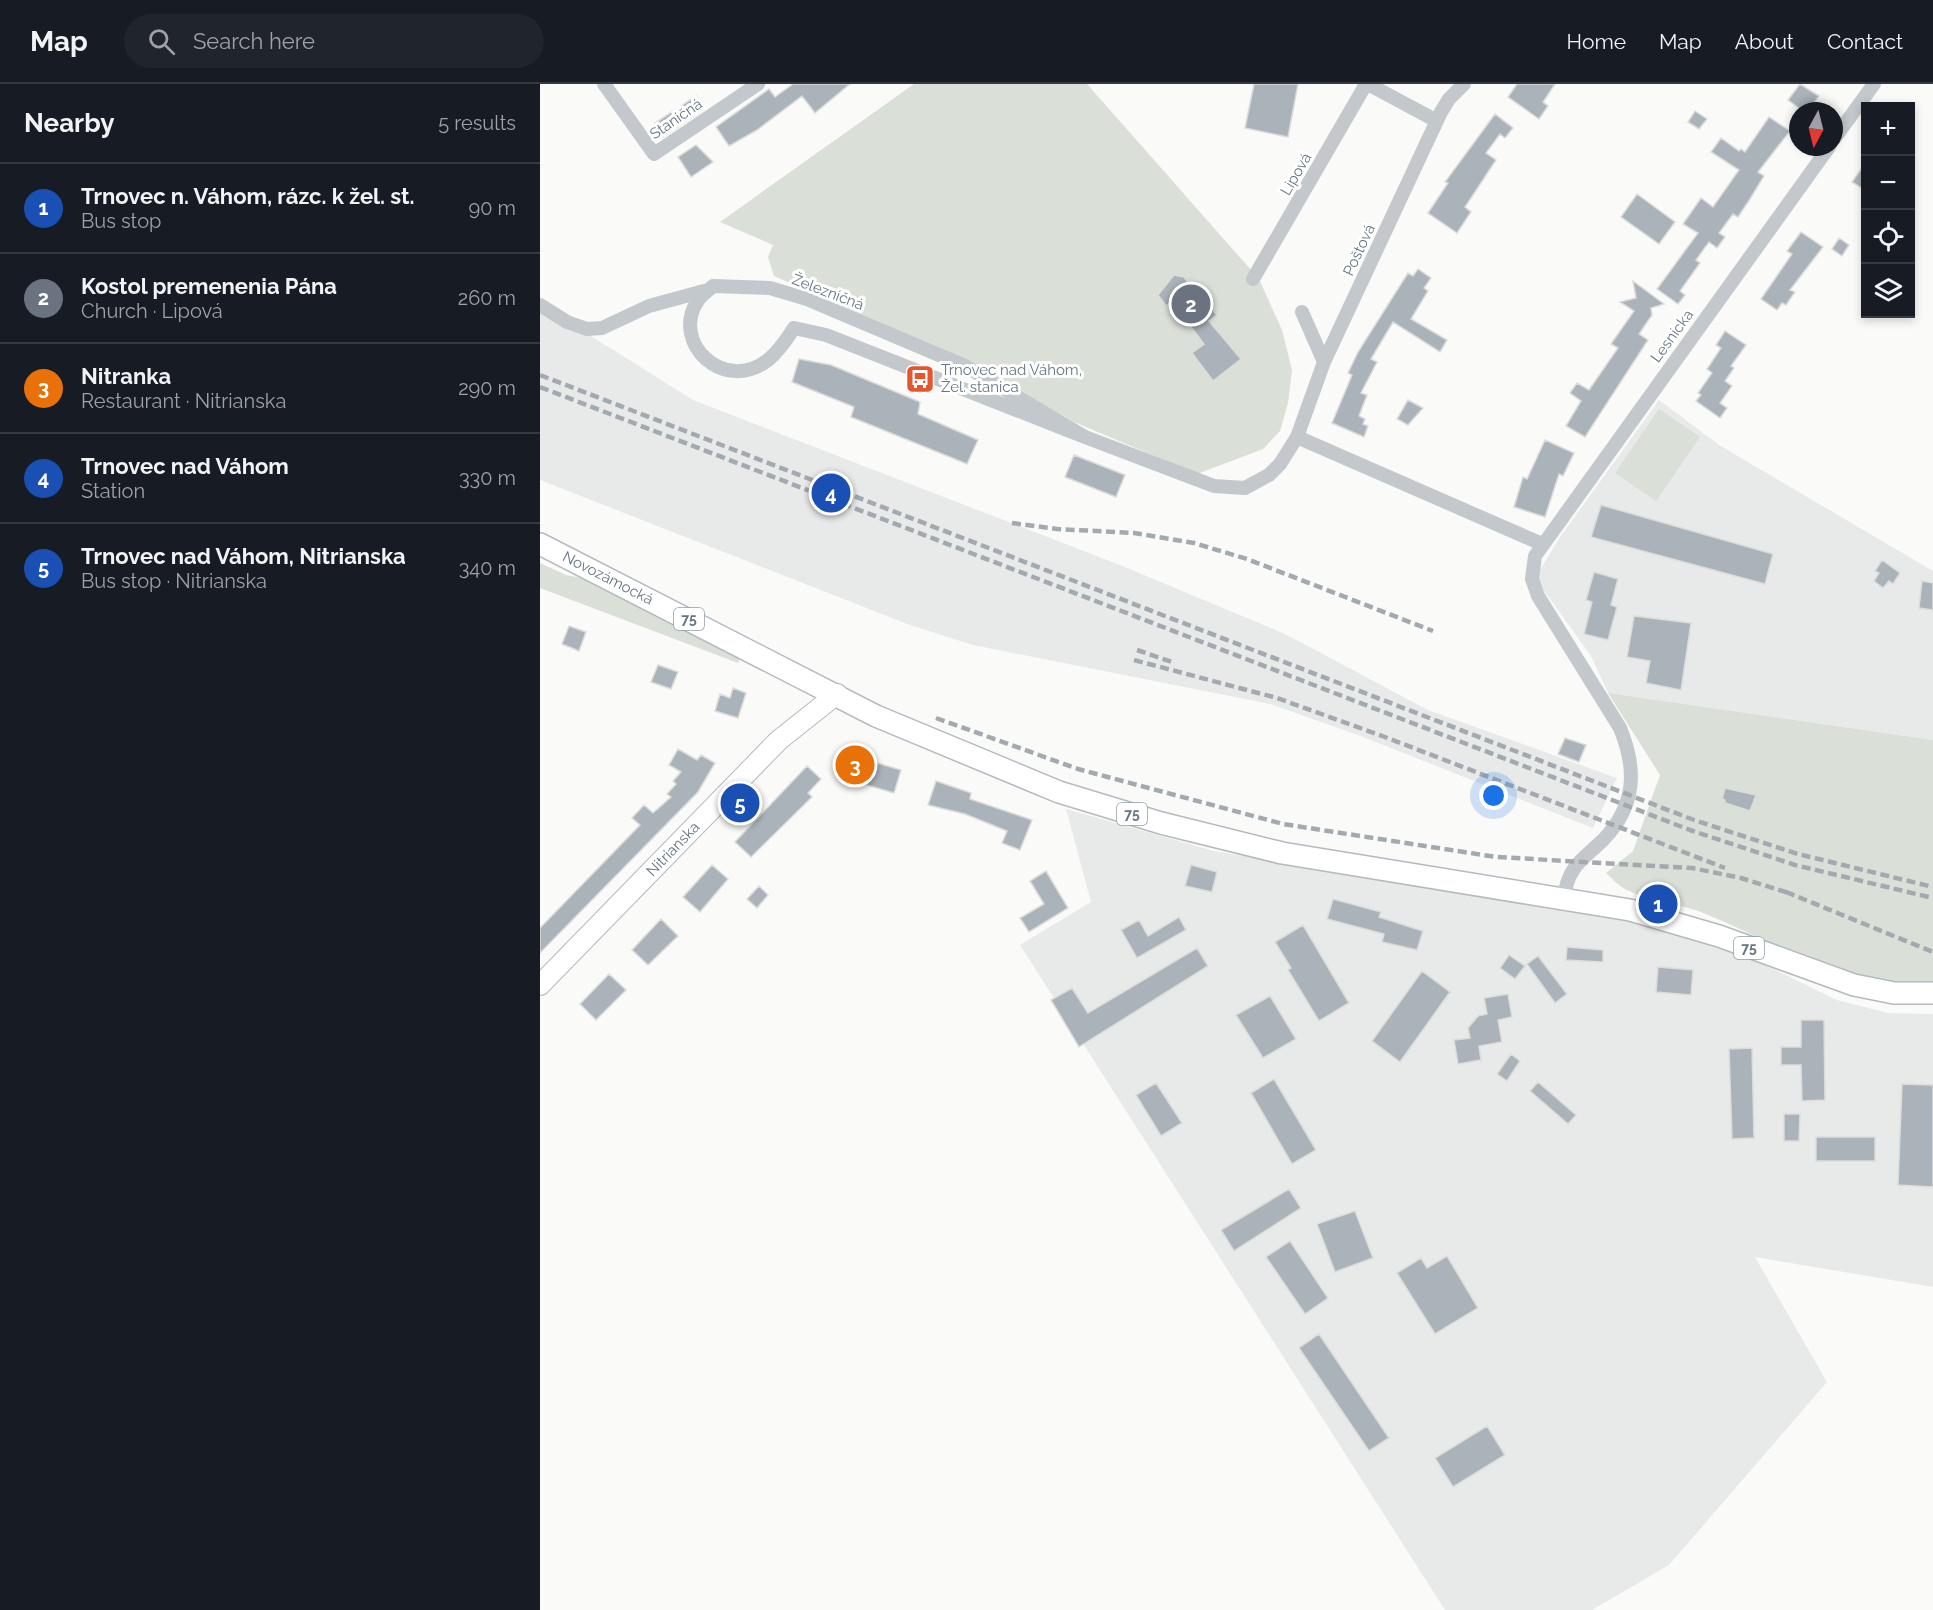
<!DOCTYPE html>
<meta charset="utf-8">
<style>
body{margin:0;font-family:Raleway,sans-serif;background:#20242c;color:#f1f3f6}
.controls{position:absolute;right:18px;top:18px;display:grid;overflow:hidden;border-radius:0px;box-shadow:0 3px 9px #0003}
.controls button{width:54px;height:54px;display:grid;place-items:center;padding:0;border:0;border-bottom:2px solid #363941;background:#171b24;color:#f1f3f6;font:30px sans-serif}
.compass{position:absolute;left:1249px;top:18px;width:54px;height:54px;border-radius:50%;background:#171b24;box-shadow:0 3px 9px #0003;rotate:187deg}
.you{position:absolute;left:954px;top:712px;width:21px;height:21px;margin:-15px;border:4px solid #fff;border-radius:50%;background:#1a73e8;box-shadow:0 0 0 9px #1a73e833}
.badge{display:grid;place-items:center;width:39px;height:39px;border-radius:50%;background:#db2777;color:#fff;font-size:20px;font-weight:700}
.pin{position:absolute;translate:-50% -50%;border:3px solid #fff;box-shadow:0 2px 6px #0006}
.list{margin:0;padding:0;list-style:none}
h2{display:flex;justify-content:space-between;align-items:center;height:78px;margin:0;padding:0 24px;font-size:26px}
h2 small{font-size:20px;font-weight:400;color:#9ea1a6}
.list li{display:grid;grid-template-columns:39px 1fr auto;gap:18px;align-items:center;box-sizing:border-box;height:90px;padding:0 24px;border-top:2px solid #363941}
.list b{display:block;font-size:22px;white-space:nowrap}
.list p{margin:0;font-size:20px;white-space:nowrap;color:#9ea1a6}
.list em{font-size:20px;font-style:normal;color:#9ea1a6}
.icon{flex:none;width:33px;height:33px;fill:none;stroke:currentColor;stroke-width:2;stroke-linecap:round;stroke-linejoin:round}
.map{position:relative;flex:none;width:1393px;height:1526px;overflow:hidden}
header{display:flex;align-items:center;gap:36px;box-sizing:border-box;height:84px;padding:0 30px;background:#171b24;border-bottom:2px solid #363941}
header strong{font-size:28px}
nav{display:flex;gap:33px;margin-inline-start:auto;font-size:21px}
.search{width:420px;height:54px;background:#20242c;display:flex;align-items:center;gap:15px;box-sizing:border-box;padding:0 21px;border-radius:33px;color:#9ea1a6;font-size:22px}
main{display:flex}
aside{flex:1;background:#171b24}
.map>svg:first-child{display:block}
.built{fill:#e8e9e9}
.green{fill:#dadfd7}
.building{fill:#aab3b9;stroke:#dcdcda;stroke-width:1.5}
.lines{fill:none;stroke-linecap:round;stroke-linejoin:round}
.secondary-casing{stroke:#b3babf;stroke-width:22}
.primary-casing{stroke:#b5babe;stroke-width:24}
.street{stroke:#c3c8cc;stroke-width:14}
.secondary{stroke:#fff;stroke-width:20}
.primary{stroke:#fff;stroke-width:21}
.rail{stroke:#a2aab0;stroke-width:4.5;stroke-dasharray:9 4.5;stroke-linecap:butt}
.labels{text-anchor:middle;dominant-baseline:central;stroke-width:6;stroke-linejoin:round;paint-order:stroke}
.shield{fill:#fff;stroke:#939fa8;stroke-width:1.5}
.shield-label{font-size:14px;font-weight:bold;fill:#657683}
.street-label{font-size:15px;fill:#657683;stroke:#fff}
.poi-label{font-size:15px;fill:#657683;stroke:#fff;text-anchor:start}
</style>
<header>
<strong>Map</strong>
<div class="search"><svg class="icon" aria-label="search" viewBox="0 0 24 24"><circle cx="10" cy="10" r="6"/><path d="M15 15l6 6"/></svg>Search here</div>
<nav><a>Home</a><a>Map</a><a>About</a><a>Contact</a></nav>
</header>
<main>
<aside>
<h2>Nearby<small>5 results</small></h2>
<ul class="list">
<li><span class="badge" style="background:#1a4fb4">1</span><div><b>Trnovec n. Váhom, rázc. k žel. st.</b><p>Bus stop</p></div><em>90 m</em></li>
<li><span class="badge" style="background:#6b7280">2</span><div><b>Kostol premenenia Pána</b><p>Church · Lipová</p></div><em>260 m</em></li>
<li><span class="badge" style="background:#e8710a">3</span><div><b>Nitranka</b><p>Restaurant · Nitrianska</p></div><em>290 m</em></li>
<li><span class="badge" style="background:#1a4fb4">4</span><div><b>Trnovec nad Váhom</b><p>Station</p></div><em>330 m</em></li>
<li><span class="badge" style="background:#1a4fb4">5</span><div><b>Trnovec nad Váhom, Nitrianska</b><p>Bus stop · Nitrianska</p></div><em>340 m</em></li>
</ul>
</aside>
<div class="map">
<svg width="1393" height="1526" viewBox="0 0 1393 1526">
<rect width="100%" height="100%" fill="#fafaf8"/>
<path class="built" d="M0,223L51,252L153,316L580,481L745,550L888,626L1077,694L1053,744L818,651L730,620L433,561L370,541L0,396Z
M1119,316L1179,361L1393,487V656L1068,609L1051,572L995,494L1020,453Z
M526,725L674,767L1124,843L1219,878L1297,916L1348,929L1393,930V1203L1215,1173L1287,1298L1129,1481L1052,1526H905L480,861L551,818Z"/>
<path class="green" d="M374,0H547L719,195L742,246L752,286L748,319L740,347L723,365L657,390L534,338L427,277L234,192L228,173L233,161L180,138Z
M1119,325L1160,353L1116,417L1075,389Z
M0,479L26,491L56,497L200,572L198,579L0,504Z
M1068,609L1393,656V898C1315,914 1228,853 1158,827C1135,819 1109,817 1087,806C1079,803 1072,794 1066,789L1093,767L1120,691Z"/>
<path class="building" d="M253,0H310L275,29L262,12L217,46L189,62L176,43L229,5L235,13Z
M714,0H758L748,53L705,44Z
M977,0H1015L1003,18L1008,22L999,35L968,13Z
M1260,0L1279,12L1268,27H1263L1248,16Z
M156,12L164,25L123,53L115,39Z
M1155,27L1167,35L1159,45L1148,38Z
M955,30L973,44L965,54L960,50L946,69L956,76L925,123L931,128L917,149L888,129L908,99L905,98Z
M1229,33L1250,47L1218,88L1224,92L1210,115L1198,133L1193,130L1179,149L1185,153L1177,164L1169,158L1156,176L1160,179L1140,207L1145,211L1138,220L1117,205L1158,149L1143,140L1161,114L1173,123L1199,86L1171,68L1181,54L1199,67L1201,65L1205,68Z
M156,61L173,78L151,93L138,73Z
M1326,78V107L1312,98Z
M1097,110L1135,138L1119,160L1081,133Z
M1261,148L1283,163L1250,206L1255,208L1246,221L1242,219L1237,226L1221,215L1252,170L1247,167Z
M1299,154L1309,161L1302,172L1292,165Z
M878,185L891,194L884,204L888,207L871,235L907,256L900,268L853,238L831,275L837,278L821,309L827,311L819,332L825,335L823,340L828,342L824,353L792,339L812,291L808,289L818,268L868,189L873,192Z
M634,191L644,193L651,202L654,201L677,231L669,237L701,275L673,297L652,269L664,260L632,218L626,222L618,211Z
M1093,197L1124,220L1111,224L1112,231L1099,250L1108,256L1045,353L1026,342L1041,317L1030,309L1037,299L1049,306L1078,264L1071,260L1094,227L1080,218L1096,214Z
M1185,247L1206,261L1191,282L1194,284L1185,297L1192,302L1180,319L1187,324L1180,334L1156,317L1161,311L1158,309L1172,289L1167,285L1181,264L1176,261Z
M259,275L291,281L380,318L378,330L438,356L427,380L311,333L314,323L252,298Z
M868,316L883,324L868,341L857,335Z
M1005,356L1034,369L1023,392L1019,390L1005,433L974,423L983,393L987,395Z
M534,371L585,391L576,413L525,393Z
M1061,421L1233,470L1225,500L1051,453Z
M1342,476L1360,489L1353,500L1349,497L1343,504L1334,497L1339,489L1335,487Z
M1054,488L1078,495L1071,521L1077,523L1068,556L1044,550L1052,518L1046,516Z
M1382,497L1393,499V526L1379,524Z
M1094,532L1151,539L1141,606L1106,599L1110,577L1087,573Z
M29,542L46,548L39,567L22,560Z
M118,581L138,588L131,605L111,598Z
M193,604L206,609L198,634L175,627L180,610L190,614Z
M1025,654L1046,661L1039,678L1018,670Z
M138,665L157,676L161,671L175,679L158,708L0,869V844L100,741L92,734L104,721L113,729L131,713L127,710L136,700L133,697L141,688L129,681Z
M303,669L361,686L354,709L296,692Z
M267,682L281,695L268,709L272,713L211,773L195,758Z
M396,697L431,709L430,715L492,736L480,766L462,759L467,747L425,730L388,721Z
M1185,704L1216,711L1210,727L1185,719V716L1182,715Z
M172,781L188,795L160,828L143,813Z
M651,781L677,788L672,808L645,802Z
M506,787L528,824L489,848L480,834L504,820L490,797Z
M219,802L228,811L217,824L207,815Z
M793,815L841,828L839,833L883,847L877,866L842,858L844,850L787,835Z
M639,833L646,846L597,874L581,846L599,836L608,852Z
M121,835L138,852L108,881L92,866Z
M763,841L809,919L779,937L748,886L751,884L735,858Z
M1027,863L1063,866V878L1026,876Z
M657,864L668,882L539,963L511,916L532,904L548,929Z
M969,871L985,882L975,895L960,884Z
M998,872L1027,910L1015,919L987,880Z
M1118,883L1153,886L1151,911L1116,908Z
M882,887L910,908L860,978L832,957Z
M69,890L86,906L56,936L40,920Z
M968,910L972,933L958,936L962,958L939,962L941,976L918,980L914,956L930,954L928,944L938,932L947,930L944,914Z
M730,912L756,955L723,974L696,931Z
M1261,936H1284L1285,1016L1262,1017L1261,981H1241V963H1261Z
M1212,964L1214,1054L1192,1055L1189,965Z
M971,970L980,977L967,997L957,990Z
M734,995L776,1066L752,1080L711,1009Z
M998,998L1036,1031L1028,1040L990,1007Z
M616,999L642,1039L621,1052L596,1011Z
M1362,1000L1393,1001V1103L1358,1101Z
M1244,1030H1260L1259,1057H1244Z
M1276,1053H1335V1077H1276Z
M749,1105L761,1124L694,1167L681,1146Z
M815,1127L833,1174L795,1188L777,1140Z
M750,1157L788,1214L765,1230L726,1173Z
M907,1172L938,1224L895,1250L857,1189L881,1174L887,1184Z
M779,1250L849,1354L829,1367L759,1264Z
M947,1342L965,1371L913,1403L895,1374Z"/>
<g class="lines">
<g class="secondary-casing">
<path id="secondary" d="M0,901L239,656L297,610"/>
</g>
<g class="primary-casing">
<path id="primary" d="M0,460L336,632L519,708L621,739L742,769L1090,826L1179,852L1314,901L1354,909H1393"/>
</g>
<path class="street" d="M64,0L114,70L218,0
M828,0L897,37
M1294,55L1334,0
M713,195L826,0
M0,221L27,238L47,245L62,244L109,222L164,207
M762,228L784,278
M545,353L286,251L254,244C247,255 238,268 228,276C184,310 131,259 157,218C160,212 168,207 173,202L230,204L267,215L425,282L545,353L674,402L705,404L729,391L740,380L757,353L784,278L901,28L909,15L924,0
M757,353L1002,460
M1024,814C1028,781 1043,776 1064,755C1096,721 1097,685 1080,644L998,512L992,495L995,472L1289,63"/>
<use href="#secondary" class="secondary"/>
<use href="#primary" class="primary"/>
<path class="rail" d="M0,291L1154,736L1258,770L1393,803
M0,303L1150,746L1255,781L1393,814
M472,439L517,445L594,449L654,459L707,475L893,547
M597,566L632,578
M594,576L737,614L845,653L1185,784
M396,634L538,685L743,740L956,773L1152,784L1201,794L1252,810
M1246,808L1393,868"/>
</g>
<defs>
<g id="bus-square" transform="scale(1.5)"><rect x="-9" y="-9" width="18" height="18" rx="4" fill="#e4572e" stroke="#fff"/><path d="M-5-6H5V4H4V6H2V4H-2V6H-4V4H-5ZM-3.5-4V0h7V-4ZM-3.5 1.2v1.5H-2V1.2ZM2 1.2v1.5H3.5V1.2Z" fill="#fff"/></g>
</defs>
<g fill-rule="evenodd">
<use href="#bus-square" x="380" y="295"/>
</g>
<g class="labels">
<g class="shield">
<rect x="134" y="524" width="30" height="22" rx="4.5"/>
<rect x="577" y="719" width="30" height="22" rx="4.5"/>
<rect x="1194" y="853" width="30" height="22" rx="4.5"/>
</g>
<g class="shield-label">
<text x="149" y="535">75</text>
<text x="592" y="730">75</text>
<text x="1209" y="864">75</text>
</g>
<g class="street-label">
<text transform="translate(136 35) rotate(-34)">Staničná</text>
<text transform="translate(756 90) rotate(-60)">Lipová</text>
<text transform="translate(819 166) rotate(-65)">Poštová</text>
<text transform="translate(288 208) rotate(21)">Železničná</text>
<text transform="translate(1132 252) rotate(-54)">Lesnícka</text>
<text transform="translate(68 494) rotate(27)">Novozámocká</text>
<text transform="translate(133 765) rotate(-46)">Nitrianska</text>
</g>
<g class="poi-label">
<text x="401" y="286">Trnovec nad Váhom,<tspan x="401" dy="17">Žel. stanica</tspan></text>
</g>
</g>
</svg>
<div class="controls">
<button>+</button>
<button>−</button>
<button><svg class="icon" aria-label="locate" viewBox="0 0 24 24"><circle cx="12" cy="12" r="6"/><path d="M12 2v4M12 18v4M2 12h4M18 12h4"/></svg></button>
<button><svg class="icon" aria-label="layers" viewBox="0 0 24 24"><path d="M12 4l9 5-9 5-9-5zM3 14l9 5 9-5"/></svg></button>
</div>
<svg class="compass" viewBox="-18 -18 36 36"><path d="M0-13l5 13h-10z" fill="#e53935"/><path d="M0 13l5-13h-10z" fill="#9ea1a6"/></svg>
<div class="you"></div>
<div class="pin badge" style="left:1118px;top:820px;background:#1a4fb4">1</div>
<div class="pin badge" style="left:651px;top:220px;background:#6b7280">2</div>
<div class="pin badge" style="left:315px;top:681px;background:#e8710a">3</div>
<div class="pin badge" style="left:291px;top:409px;background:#1a4fb4">4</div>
<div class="pin badge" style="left:200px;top:719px;background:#1a4fb4">5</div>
</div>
</main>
